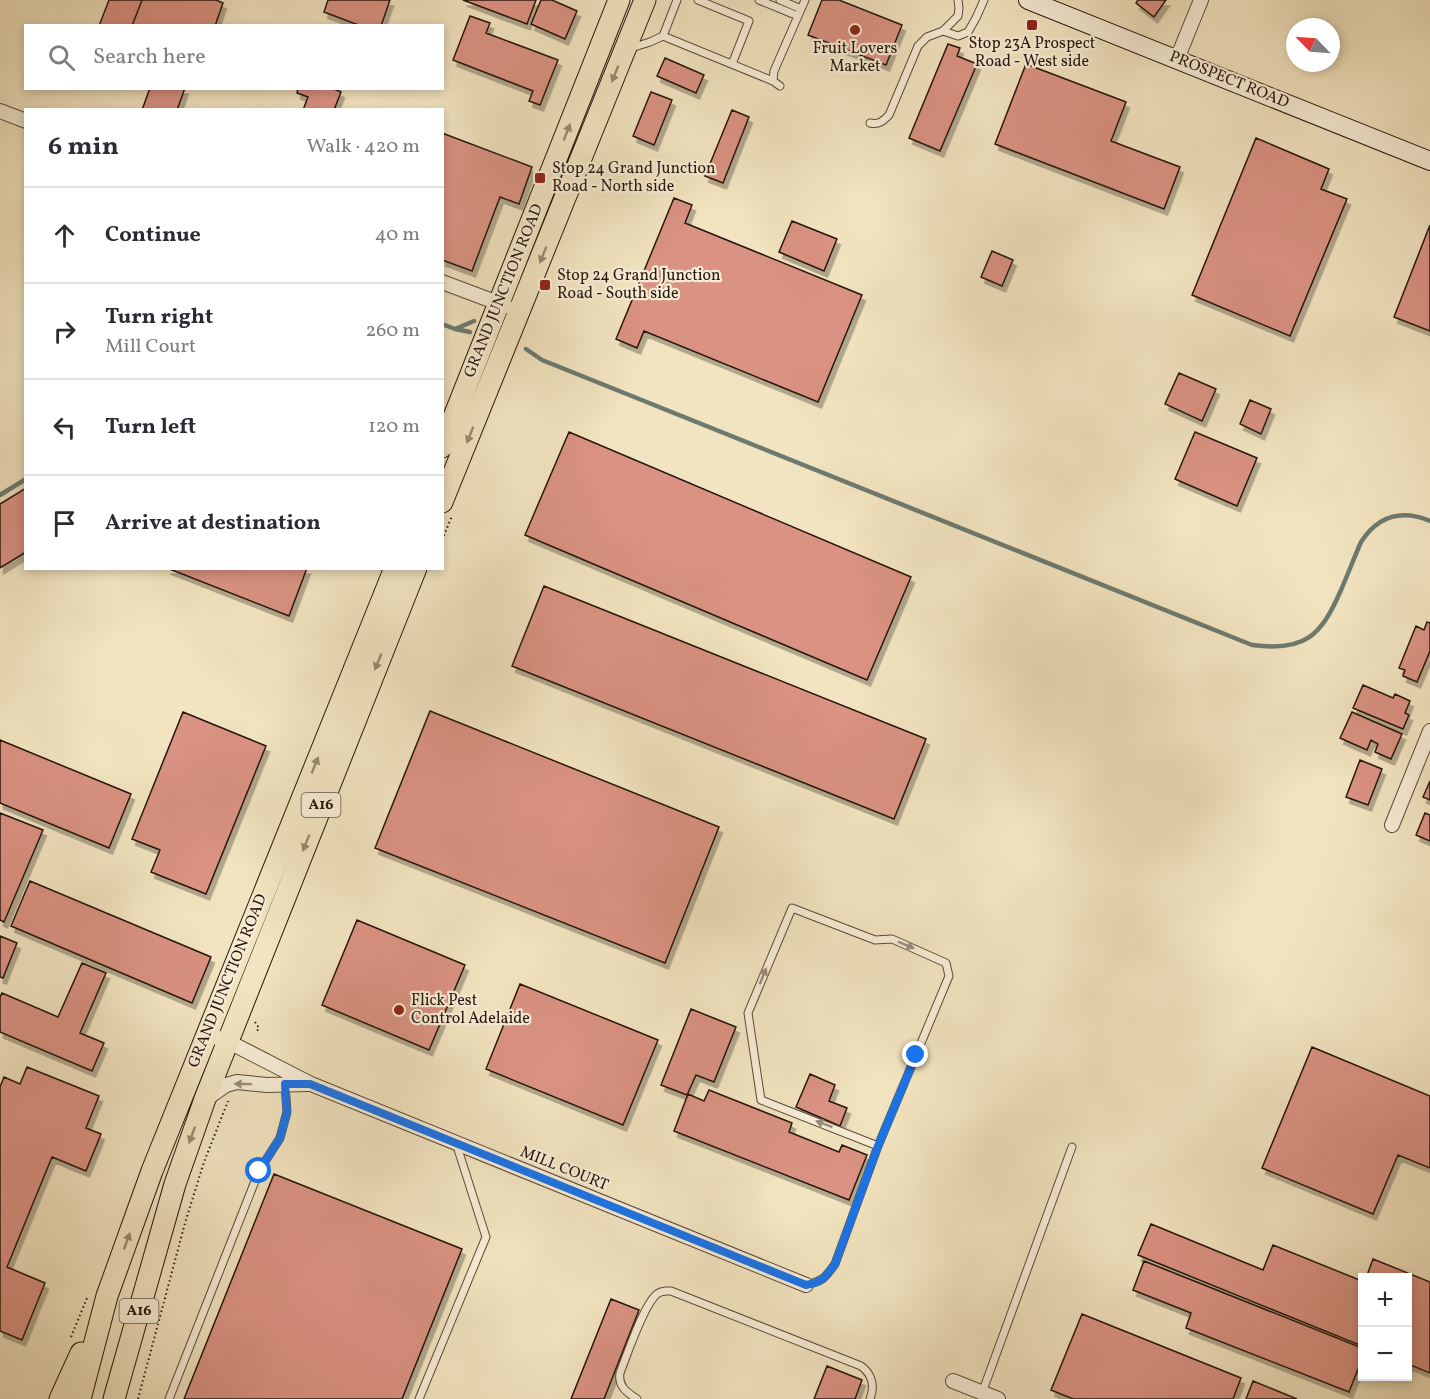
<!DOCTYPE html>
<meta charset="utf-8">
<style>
body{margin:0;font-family:Vollkorn,serif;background:#f7f7f7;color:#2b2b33}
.controls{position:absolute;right:18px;bottom:18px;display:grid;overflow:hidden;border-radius:0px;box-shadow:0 3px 9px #0003}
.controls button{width:54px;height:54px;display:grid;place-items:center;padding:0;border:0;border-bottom:2px solid #e1e1e2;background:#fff;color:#2b2b33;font:30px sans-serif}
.compass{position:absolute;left:1286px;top:18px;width:54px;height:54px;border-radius:50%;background:#fff;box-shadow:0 3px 9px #0003;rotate:295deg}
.stop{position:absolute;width:18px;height:18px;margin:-14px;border:4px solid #1a73e8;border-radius:50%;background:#fff}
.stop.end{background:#1a73e8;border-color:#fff;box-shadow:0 2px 6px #0008}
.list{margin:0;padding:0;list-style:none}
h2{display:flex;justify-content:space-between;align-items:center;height:78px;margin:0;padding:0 24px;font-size:26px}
h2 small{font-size:20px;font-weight:400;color:#7c7c81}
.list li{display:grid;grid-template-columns:39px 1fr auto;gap:18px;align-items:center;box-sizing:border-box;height:96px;padding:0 24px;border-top:2px solid #e1e1e2}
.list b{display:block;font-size:22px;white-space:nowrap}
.list p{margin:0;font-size:20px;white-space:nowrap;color:#7c7c81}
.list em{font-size:20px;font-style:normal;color:#7c7c81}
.icon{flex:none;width:33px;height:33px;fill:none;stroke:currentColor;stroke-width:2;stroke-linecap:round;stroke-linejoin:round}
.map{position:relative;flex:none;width:1430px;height:1399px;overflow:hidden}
.search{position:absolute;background:#fff;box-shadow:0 3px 9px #0003;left:24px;top:24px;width:420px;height:66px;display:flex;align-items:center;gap:15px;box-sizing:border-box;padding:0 21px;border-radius:0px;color:#7c7c81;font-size:22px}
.panel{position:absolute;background:#fff;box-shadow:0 3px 9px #0003;left:24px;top:108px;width:420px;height:462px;border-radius:0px}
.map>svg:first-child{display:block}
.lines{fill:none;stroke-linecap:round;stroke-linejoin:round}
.stream{stroke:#6d7a70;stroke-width:4.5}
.building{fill:#da9282;stroke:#27150c;stroke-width:1.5;filter:url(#shadow)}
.service-casing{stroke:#5a4939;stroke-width:9}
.minor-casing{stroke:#5a4939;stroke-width:16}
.secondary-casing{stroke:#27150c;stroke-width:20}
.trunk-casing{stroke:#27150c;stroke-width:23}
.path{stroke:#27150c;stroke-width:2;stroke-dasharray:1.5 3;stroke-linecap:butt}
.service{stroke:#f7edd6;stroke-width:7}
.minor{stroke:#f7edd6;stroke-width:14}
.secondary{stroke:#f7edd6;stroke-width:18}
.trunk{stroke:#f2e4c0;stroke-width:21}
.oneway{fill:#97876f}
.oneway2{fill:#998c7b}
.route{stroke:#1a73e8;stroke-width:8}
.poi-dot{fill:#8f2418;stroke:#f7edd6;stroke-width:2}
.labels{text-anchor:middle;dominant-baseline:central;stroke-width:4.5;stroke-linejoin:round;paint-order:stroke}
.shield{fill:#f7edd6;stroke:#655649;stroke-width:1.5}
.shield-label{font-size:15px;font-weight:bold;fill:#27150c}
.poi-label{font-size:16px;fill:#27150c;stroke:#f7edd6;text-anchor:start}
.street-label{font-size:16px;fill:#27150c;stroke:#f7edd6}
</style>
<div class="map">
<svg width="1430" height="1399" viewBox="0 0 1430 1399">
<defs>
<filter id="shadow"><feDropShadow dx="3.5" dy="6" stdDeviation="0" flood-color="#0004"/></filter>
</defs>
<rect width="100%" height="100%" fill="#f2e4c0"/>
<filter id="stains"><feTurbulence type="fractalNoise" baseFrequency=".00333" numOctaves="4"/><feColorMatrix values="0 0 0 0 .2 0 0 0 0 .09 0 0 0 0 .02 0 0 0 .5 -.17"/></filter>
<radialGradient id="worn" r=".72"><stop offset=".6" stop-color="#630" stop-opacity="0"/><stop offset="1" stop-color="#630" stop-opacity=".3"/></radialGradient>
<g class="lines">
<path class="stream" d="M442,324L455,329L470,332
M455,329L474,321
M526,349L542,360L1252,645C1305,652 1321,636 1341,590C1348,574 1354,558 1361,542C1378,516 1401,509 1430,521
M0,495L26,479"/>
</g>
<path class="building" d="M109,0H142L132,26H99Z
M142,0H216L223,3L215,26H132Z
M328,0H390L381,26H361L324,12Z
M463,0H536L527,24Z
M541,0H552L577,11L565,39L531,24Z
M822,0H839L902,25L886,65L808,35Z
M1138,0H1166L1154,17L1136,3Z
M470,16L490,23L486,33L558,60L540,105L529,101L533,91L453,60Z
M948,44L960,48L957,56L977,64L940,151L909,138Z
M665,58L704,75L696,93L657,76Z
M1026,64L1126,102L1111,141L1180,167L1164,209L995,144Z
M150,88H185L177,110H142Z
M298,88H332L341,92L334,110H303L308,97L297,93Z
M651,92L672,100L654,145L633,136Z
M732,110L749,117L723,183L705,176Z
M442,133L532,167L519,204L500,197L472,271L442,260Z
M1256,138L1329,169L1321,189L1347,199L1290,336L1192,295Z
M674,198L692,205L685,223L862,295L818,402L644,331L637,348L616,339Z
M792,221L837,239L824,271L779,252Z
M1430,225V331L1394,317Z
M992,251L1013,260L1002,286L981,277Z
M1179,373L1216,389L1202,421L1165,404Z
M1250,400L1271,409L1261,434L1240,424Z
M569,432L911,577L867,680L525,535Z
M1195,432L1257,458L1237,506L1175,479Z
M26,488V552L0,568V504Z
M167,568H307L289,616Z
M544,586L926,739L894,819L512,666Z
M1427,622L1430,623V651L1417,682L1403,676L1405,670L1399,668L1416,626L1424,630Z
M1363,685L1393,698L1395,694L1410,701L1405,713L1409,715L1403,729L1353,708Z
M430,711L719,827L665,963L375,848Z
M183,712L266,746L206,894L151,872L160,850L132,839Z
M1352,712L1402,734L1391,759L1375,752L1378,744L1371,740L1367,750L1340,738Z
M0,740L131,794L109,848L0,803Z
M1360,760L1382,769L1368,805L1346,797Z
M1430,781V800L1423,797Z
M0,813L43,830L4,922L0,920Z
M1425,813L1430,815V841L1416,835Z
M30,881L211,957L192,1003L11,926Z
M357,920L465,965L429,1050L322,1005Z
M0,936L17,943L3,978L0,977Z
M82,963L106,973L80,1033L104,1043L92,1071L0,1032V997L2,993L58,1017Z
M520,984L658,1040L623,1125L486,1069Z
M691,1009L736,1027L714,1082L696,1075L687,1095L661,1085Z
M1312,1047L1430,1096V1168L1398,1155L1373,1214L1262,1168Z
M27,1067L99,1096L86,1128L101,1134L86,1171L52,1157L7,1267L45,1283L22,1340L0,1331V1087L4,1077L20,1084Z
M810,1074L835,1085L829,1101L847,1108L840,1126L796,1107Z
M709,1090L792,1123L789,1132L839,1152L842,1145L867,1155L849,1200L674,1131L688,1094L704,1101Z
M274,1174L462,1249L402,1399H184Z
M1151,1224L1263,1270L1273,1245L1362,1281V1346L1138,1255Z
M1373,1259L1430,1282V1373L1408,1364V1278H1366Z
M1144,1261L1362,1348V1359L1349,1392L1186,1328L1191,1313L1133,1290Z
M611,1299L639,1310L604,1399H571Z
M1082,1314L1241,1378L1233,1399H1073L1051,1390Z
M827,1366L862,1380L855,1399H814Z
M1253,1381L1297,1399H1246Z"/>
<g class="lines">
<g class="service-casing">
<path id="service" d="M698,0L749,21L732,64
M759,0L798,16
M780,0L801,9
M943,31L958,36L968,32L976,18L984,0
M663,36L773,81
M631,48L650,42L663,36L677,0
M780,86L773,81L774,71L805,0
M870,123C879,125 883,121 889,115L918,46L927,37L943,31L958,16L959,8L958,0
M806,1285C823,1281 825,1278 835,1264L878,1146L949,976L946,963L892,939L875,940L792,908L748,1013L761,1100L878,1146
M982,1393L1072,1147
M169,1399L259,1171L280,1138L287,1112L285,1084
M419,1399L486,1237L456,1143
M637,1399C626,1392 618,1386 620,1373C627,1355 644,1304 657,1294C662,1290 666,1291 671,1291L861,1366C872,1374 875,1386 870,1399"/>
</g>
<g class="minor-casing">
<path id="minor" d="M1177,59L1201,0
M0,111L26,121
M442,282L506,306
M1392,825L1430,731
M206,1034L227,1041L311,1084L806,1285
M206,1099L226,1085L237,1082L267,1085L308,1084
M953,1381L998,1399"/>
</g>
<g class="secondary-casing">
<path id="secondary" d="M1028,0L1430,161"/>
</g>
<g class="trunk-casing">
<path id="trunk" d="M442,447L619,0
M442,502L645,0
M60,1399L81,1353
M80,1399L107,1296L152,1171L395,568
M114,1399L175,1184L205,1099L416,568"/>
</g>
<path class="path" d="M442,540L452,516
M255,1022L259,1028L257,1031
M71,1337L87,1298
M138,1399L185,1223L204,1162L228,1101"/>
<use href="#service" class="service"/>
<use href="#minor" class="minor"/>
<use href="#secondary" class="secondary"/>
<use href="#trunk" class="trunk"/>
</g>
<defs><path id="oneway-solid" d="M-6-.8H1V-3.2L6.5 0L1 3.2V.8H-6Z" transform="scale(1.5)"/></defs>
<g class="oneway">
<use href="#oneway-solid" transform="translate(615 74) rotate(112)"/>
<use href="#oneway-solid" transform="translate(567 132) rotate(-68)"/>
<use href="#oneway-solid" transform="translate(543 255) rotate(112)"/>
<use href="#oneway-solid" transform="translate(470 435) rotate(112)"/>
<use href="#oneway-solid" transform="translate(378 662) rotate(112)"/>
<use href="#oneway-solid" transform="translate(315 765) rotate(-68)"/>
<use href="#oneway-solid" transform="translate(306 843) rotate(112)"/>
<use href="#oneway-solid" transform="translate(192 1135) rotate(110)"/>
<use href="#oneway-solid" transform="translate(127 1241) rotate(-70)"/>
</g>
<g class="oneway2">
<use href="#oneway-solid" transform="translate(906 945) rotate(23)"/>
<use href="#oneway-solid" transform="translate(763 976) rotate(-68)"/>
<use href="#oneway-solid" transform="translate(243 1084) rotate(-179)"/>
<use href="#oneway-solid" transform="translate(824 1124) rotate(-159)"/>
</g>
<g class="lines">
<path class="route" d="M259,1171L280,1138L287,1112L285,1084H310L806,1285C823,1282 825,1277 835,1264L878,1146L916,1055"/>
</g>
<g class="poi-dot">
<rect x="1026" y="19" width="12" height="12" rx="3"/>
<circle cx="855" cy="30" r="6"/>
<rect x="534" y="172" width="12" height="12" rx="3"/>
<rect x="539" y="279" width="12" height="12" rx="3"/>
<circle cx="399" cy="1010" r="6"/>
</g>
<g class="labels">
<g class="shield">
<rect x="301.5" y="793" width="39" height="24" rx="4.5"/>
<rect x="119.5" y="1299" width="39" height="24" rx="4.5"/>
</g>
<g class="shield-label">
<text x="321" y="805">A16</text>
<text x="139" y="1311">A16</text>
</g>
<g class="poi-label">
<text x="1032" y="44" text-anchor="middle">Stop 23A Prospect<tspan x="1032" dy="18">Road - West side</tspan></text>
<text x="855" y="49" text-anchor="middle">Fruit Lovers<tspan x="855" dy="18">Market</tspan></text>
<text x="552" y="169">Stop 24 Grand Junction<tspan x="552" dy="18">Road - North side</tspan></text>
<text x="557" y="276">Stop 24 Grand Junction<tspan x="557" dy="18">Road - South side</tspan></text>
<text x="411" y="1001">Flick Pest<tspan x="411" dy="18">Control Adelaide</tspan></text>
</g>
<g class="street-label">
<text transform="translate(1229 80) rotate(22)">PROSPECT ROAD</text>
<text transform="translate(504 291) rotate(-68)">GRAND JUNCTION ROAD</text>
<text transform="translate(228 981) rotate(-68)">GRAND JUNCTION ROAD</text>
<text transform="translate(564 1169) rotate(22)">MILL COURT</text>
</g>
</g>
<rect width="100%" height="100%" filter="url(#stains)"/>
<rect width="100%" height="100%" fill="url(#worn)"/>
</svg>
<div class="controls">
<button>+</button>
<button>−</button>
</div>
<svg class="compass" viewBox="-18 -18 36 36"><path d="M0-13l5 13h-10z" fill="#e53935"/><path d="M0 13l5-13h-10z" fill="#7c7c81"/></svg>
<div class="stop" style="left:259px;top:1171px"></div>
<div class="stop end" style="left:916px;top:1055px"></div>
<div class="search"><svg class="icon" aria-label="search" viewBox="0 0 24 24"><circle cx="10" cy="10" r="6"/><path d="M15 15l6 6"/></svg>Search here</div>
<section class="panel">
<h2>6 min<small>Walk · 420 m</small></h2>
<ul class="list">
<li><svg class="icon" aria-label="ahead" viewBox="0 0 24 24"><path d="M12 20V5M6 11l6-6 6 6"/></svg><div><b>Continue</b></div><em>40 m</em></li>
<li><svg class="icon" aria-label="right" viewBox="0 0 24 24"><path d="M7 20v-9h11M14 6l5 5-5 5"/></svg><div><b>Turn right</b><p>Mill Court</p></div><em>260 m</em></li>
<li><svg class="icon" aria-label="left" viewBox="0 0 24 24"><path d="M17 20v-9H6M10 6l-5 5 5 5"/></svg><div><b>Turn left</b></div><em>120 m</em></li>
<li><svg class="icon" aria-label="arrive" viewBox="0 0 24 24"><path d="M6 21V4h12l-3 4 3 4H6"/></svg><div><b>Arrive at destination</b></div></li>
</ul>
</section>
</div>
